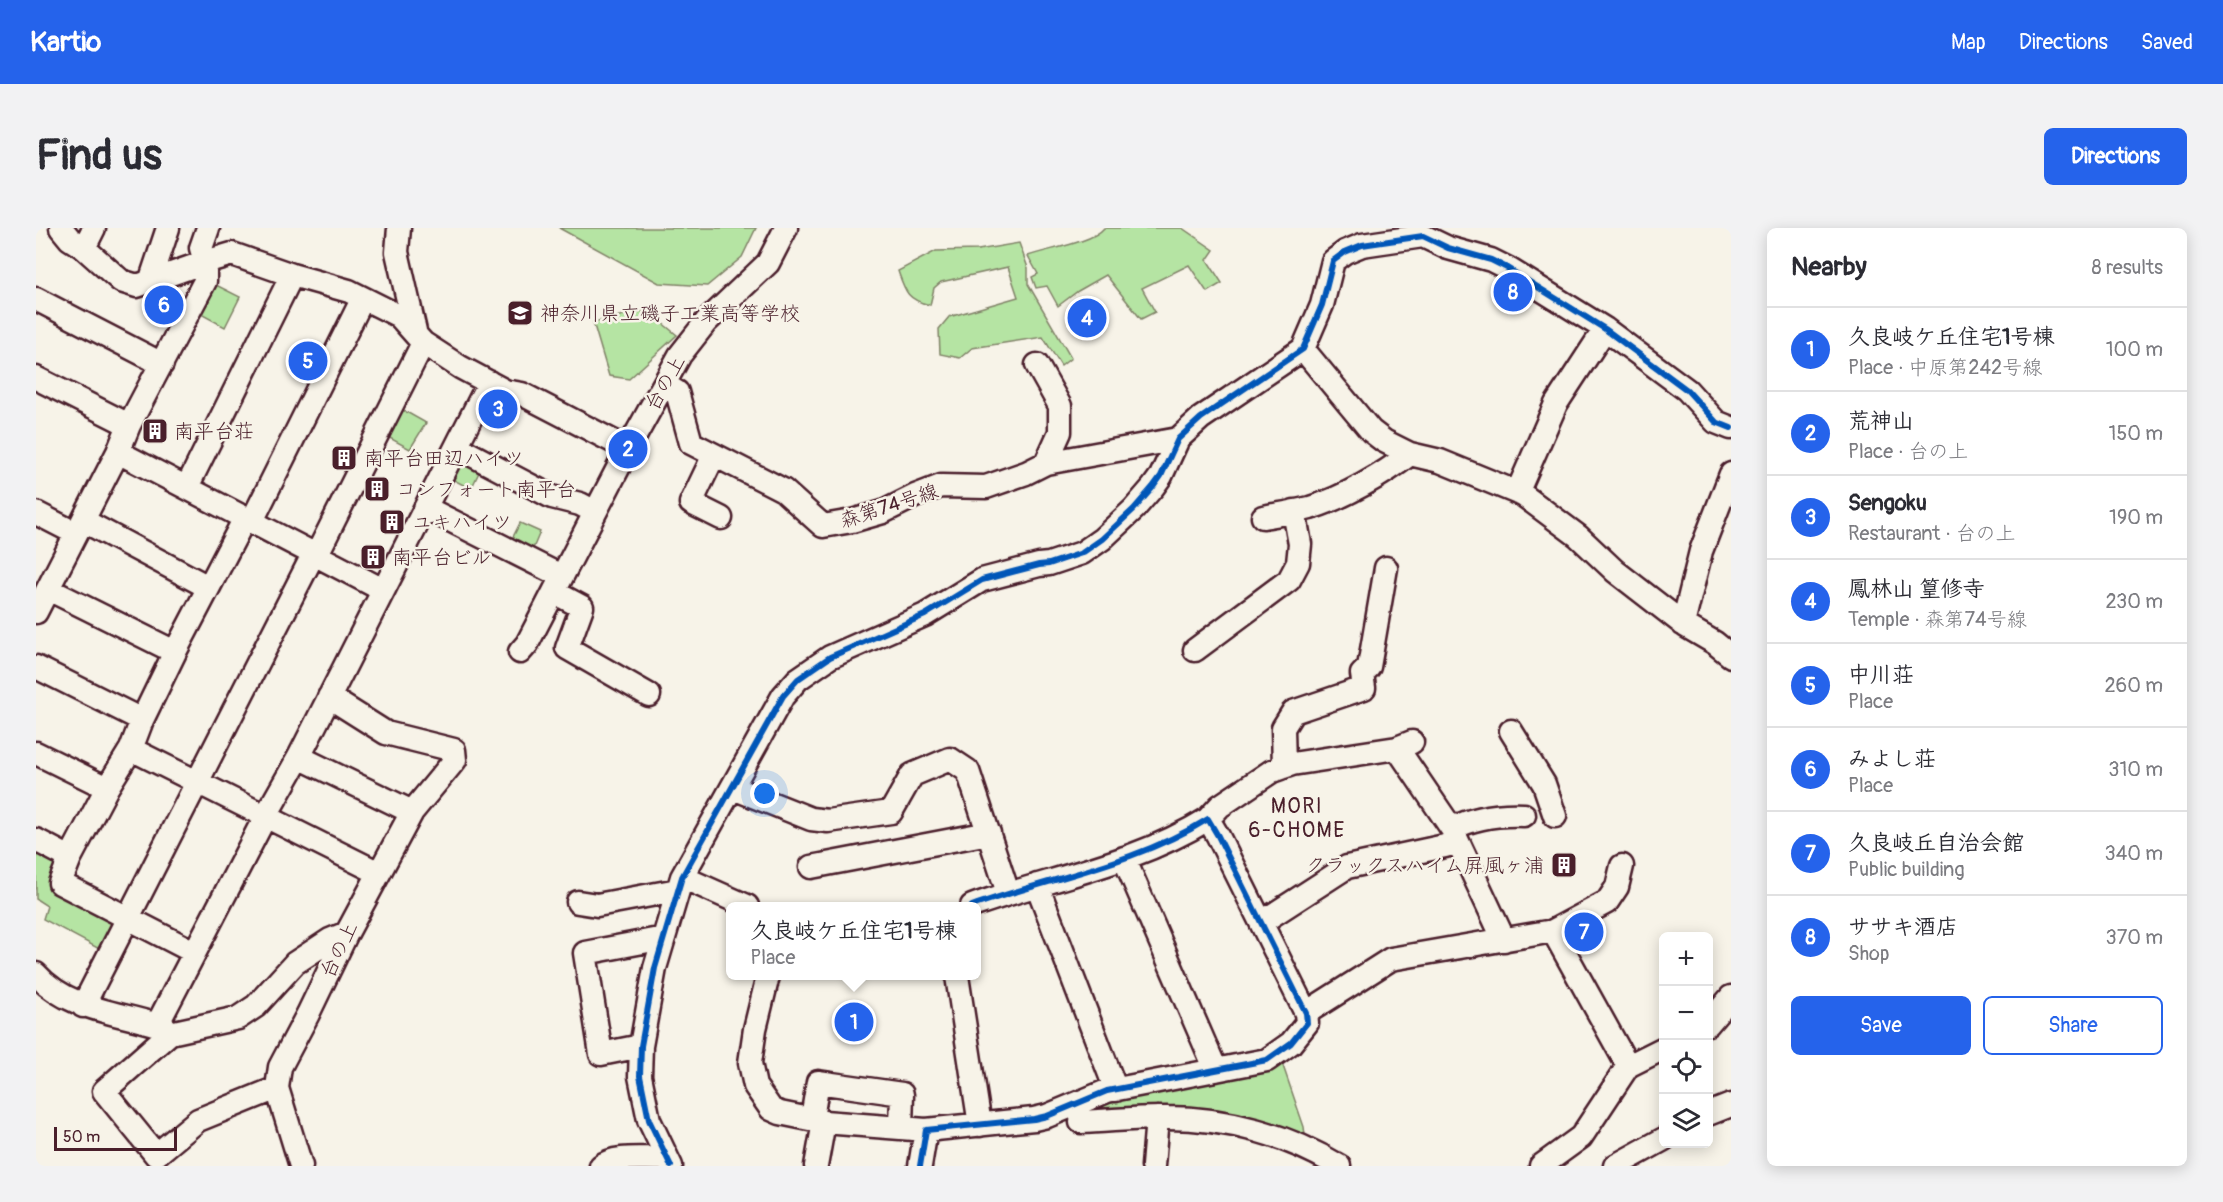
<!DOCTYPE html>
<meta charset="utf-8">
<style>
body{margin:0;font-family:Pangolin,"Klee One",sans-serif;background:#f2f2f3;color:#2b2b33}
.controls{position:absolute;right:18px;bottom:18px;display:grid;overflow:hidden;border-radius:9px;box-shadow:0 3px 15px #0003}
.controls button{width:54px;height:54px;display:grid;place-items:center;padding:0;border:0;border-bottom:2px solid #e1e1e2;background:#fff;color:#2b2b33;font:30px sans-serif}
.scale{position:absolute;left:18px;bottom:15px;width:123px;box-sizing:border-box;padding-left:6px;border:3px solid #4a1f2b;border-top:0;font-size:16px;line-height:21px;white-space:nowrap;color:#4a1f2b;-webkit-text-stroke:4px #f7f3e8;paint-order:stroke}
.you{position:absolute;left:729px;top:566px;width:21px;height:21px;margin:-15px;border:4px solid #fff;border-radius:50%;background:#1a73e8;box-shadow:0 0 0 9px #1a73e833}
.badge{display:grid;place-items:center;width:39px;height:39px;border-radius:50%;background:#2563eb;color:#fff;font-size:20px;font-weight:700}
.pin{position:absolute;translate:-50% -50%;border:3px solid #fff;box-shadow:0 2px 6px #0006}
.popup{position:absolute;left:690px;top:674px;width:255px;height:78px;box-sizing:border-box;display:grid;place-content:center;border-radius:9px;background:#fff;filter:drop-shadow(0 2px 4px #0005);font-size:20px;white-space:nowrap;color:#7c7c81}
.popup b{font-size:22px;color:#2b2b33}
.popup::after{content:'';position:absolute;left:50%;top:100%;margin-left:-12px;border:12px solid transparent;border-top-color:#fff}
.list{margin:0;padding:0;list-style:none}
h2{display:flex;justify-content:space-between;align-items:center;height:78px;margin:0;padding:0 24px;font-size:26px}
h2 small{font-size:20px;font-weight:400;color:#7c7c81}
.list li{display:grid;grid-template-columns:39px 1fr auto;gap:18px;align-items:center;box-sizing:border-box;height:84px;padding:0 24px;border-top:2px solid #e1e1e2}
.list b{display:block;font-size:22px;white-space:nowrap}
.list p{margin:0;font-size:20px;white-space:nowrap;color:#7c7c81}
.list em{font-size:20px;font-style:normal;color:#7c7c81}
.actions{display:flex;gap:12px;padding:18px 24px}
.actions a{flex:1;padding:14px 0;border:2px solid #2563eb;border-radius:9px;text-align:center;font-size:21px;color:#2563eb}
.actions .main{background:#2563eb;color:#fff}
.icon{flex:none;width:33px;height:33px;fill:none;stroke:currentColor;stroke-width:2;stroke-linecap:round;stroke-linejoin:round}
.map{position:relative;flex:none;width:1695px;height:938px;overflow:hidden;border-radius:9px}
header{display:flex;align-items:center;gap:36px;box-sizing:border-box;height:84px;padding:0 30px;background:#2563eb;color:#fff}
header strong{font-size:28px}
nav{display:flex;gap:33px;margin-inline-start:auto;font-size:21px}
.intro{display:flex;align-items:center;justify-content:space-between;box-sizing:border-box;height:144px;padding:0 36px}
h1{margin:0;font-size:42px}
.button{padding:15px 27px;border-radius:9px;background:#2563eb;color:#fff;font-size:21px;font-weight:700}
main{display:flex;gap:36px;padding:0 36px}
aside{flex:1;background:#fff;border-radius:9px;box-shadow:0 3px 15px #0003}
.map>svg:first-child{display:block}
.green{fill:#b5e4a3;stroke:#808267;stroke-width:1.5}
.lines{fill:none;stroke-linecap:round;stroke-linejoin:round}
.minor-casing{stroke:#4a1f2b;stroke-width:27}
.minor{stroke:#f7f3e8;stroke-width:22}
.cycleway-casing{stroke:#f7f3e8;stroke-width:10}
.cycleway{stroke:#0057b8;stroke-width:6}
.labels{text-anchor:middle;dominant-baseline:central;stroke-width:5;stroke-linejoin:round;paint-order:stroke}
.poi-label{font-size:20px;fill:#4a1f2b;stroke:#f7f3e8;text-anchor:start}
.street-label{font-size:20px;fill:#4a1f2b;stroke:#f7f3e8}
.neighbourhood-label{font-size:21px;letter-spacing:1.5px;fill:#4a1f2b;stroke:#f7f3e8}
</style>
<header>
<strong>Kartio</strong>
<nav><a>Map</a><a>Directions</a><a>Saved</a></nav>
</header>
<div class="intro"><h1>Find us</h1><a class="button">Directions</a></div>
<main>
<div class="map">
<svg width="1695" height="938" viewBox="0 0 1695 938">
<rect width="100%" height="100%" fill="#f7f3e8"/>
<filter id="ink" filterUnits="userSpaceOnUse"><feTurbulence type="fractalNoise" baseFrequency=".0167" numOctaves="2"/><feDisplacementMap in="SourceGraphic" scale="12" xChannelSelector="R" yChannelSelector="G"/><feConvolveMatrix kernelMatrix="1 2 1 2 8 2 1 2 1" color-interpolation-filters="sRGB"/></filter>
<g filter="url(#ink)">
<path class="green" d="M523,0H720L706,29L671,58L623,55Z
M1068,0H1146L1178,22L1171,32L1186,55L1171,64L1153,37L1106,60L1119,84L1105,91L1070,47L1042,63L1022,78L1011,58L1000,60L996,49L1002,46L992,28C1011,21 1056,15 1068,0Z
M983,15L992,40V56L1035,130L1025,138L1007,109L936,120L924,130L904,126L903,101L913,89L982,69L972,39L905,54L898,60L894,77C871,72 869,63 862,43L900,23L942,22Z
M178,56L204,69L189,99L163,85Z
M610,82L641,107L593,151L573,148L557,94Z
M365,181L390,195L374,221L350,208Z
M424,232L446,238L435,261L414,250Z
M484,295L504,304L496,323L475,313Z
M0,621L25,633L14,656L83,694L69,724L7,691L11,678L0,671Z
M1245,832L1268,899L1270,915L1209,892L1026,890L1088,870L1233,844Z"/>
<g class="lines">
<g class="minor-casing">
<path id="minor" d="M25,0L34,11L48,20L85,53L101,58L169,34L165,20L172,0
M363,0L361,24L379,103
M48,20L58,0
M114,54L132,0
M0,71L126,136
M1267,121L1335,203L1348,213L1374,226L1404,233L1487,267L1542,308L1579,343L1650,398L1679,415L1695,428
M1001,137L1024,178V204L1010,235
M0,150L93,197
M628,156L641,164L655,215L747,262L787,298L816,293L847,284L879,268L905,258L950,259L990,245L1010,235L1142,211
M421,219L516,269L544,276L559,284
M82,224L347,362
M678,227L655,275L685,290
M151,259L256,47
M1481,265L1520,176L1569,101
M390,280L525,348
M0,285L39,305
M1227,289C1243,286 1259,284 1274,280C1307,270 1347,247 1374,226
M48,293L172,359
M216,293L327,70
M281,326L387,115
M12,361L139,424
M518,364L546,379L531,420L613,467
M0,384L82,224L93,197L169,53V34L196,26L256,47L313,63L363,88L387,115L424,139L469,163L486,166L592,221
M1647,396L1665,323L1695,246
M1159,422L1253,352L1262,335L1264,316L1258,283
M484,424L491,416L592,221L644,127L670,94L732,35L750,0
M0,439L106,492
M1475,503L1508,556L1519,588
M1361,520L1416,601L1468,712
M95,521L343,645
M0,525L71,560
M263,529L376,584
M1248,539L1247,500L1257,484L1328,460L1326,446L1333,439L1350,340
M697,560L775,591L792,593L855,584L876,547L914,531L932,543L972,665
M1172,591L1184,578L1236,543L1256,536L1361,520L1376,514
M1416,601C1438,589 1463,586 1488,587
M0,612L34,630
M1088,630L1180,842
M775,639L953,605
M646,649L711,678
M1001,657L1080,862
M542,674L561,677L642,662
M1226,694L1311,639L1409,618L1421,613
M1517,703L1592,838
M158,724L24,655L34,630L71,560L95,521L106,492L139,424L209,290
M0,746C31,781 80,784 121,797L130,800L134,805L202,790L220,778L259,735L294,712L311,705
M732,748L719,801L714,835L719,858L735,881L744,885L788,894L890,902
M921,748L944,897
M47,778L278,325
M1270,785L1355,731L1517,703L1571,674L1581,659L1586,638
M1672,796L1695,769
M121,797L229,589L263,529L453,154
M134,805L68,863L120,927L162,892L241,860
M605,818L565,826L549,725L628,710
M1672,886L1695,877
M776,890L782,854L866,866L865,899
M1045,894C1074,893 1103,889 1132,890C1191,890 1252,907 1303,938
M265,938L241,860L244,839L272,786L311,705L376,584L419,532L418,522L350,505L293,469
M565,938C580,926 612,932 631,930
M635,938L613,892L604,848L605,818L619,740L646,649L747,468L762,451L794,429L889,387L946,352L1003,337L1013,336L1046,325L1066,311L1098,281L1117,259L1125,248L1142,211L1165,190L1267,121L1286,77L1297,33L1309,24L1326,17L1387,8L1412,20L1455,32L1471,40L1569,101L1651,162L1680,194L1695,200
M780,938L788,894
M884,938L890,902L998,891L1011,888L1071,863L1231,832L1255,815L1271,795L1270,785L1182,608L1172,591C1100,636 1014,650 936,678
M1117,938L1121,890
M1505,938L1545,909L1592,838L1628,820
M1579,938L1628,911"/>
</g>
<use href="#minor" class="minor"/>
<g class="cycleway-casing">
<path id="cycleway" d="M635,938L613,892L604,848L605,818L619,740L646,649L747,468L762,451L794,429L889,387L946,352L1003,337L1013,336L1046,325L1066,311L1098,281L1117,259L1125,248L1142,211L1165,190L1267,121L1286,77L1297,33L1309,24L1326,17L1387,8L1412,20L1455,32L1471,40L1569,101L1651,162L1680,194L1695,200
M884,938L890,902L998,891L1011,888L1071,863L1231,832L1255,815L1271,795L1270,785L1182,608L1172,591C1100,636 1014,650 936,678"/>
</g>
<use href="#cycleway" class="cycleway"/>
</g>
</g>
<defs>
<g id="school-square" transform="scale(1.35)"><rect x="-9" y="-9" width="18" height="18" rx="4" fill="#4a1f2b" stroke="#f7f3e8"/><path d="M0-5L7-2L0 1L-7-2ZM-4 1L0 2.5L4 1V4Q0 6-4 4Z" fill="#fff"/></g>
<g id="building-square" transform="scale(1.35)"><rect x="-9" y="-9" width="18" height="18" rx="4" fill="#4a1f2b" stroke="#f7f3e8"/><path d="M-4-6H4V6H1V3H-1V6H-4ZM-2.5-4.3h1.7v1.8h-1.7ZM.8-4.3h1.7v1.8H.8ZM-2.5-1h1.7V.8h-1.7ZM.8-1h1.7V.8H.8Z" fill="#fff"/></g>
</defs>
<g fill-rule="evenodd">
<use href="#school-square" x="484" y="85"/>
<use href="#building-square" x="119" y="203"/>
<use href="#building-square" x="308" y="230"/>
<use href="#building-square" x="341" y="261"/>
<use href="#building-square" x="356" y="294"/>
<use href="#building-square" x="337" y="329"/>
<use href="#building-square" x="1528" y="637"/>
</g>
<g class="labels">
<g class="poi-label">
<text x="504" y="85">神奈川県立磯子工業高等学校</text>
<text x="138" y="203">南平台荘</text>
<text x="328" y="230">南平台田辺ハイツ</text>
<text x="360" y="261">コンフォート南平台</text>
<text x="376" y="294">ユキハイツ</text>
<text x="356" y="329">南平台ビル</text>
<text x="1508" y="637" text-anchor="end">クラックスハイム屛風ヶ浦</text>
</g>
<g class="street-label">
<text transform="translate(629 155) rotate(-60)">台の上</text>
<text transform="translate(853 278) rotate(-18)">森第74号線</text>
<text transform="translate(303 722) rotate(-64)">台の上</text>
</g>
<g class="neighbourhood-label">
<text x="1261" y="578">MORI<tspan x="1261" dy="24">6-CHOME</tspan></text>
</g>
</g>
</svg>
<div class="controls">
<button>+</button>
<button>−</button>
<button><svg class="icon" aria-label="locate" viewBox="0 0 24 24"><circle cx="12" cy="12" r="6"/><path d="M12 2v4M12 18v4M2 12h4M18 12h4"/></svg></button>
<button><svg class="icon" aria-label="layers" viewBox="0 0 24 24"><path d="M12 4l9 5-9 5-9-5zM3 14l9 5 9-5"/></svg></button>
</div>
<div class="scale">50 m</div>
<div class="you"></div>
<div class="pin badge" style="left:818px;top:794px">1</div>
<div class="popup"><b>久良岐ケ丘住宅1号棟</b>Place</div>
<div class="pin badge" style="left:592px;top:221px">2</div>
<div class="pin badge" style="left:462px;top:181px">3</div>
<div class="pin badge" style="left:1051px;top:90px">4</div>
<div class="pin badge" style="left:272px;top:133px">5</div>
<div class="pin badge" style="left:128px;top:77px">6</div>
<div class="pin badge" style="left:1548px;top:704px">7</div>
<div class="pin badge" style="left:1477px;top:64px">8</div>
</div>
<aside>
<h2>Nearby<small>8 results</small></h2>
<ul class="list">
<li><span class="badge">1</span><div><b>久良岐ケ丘住宅1号棟</b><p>Place · 中原第242号線</p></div><em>100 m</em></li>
<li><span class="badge">2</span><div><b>荒神山</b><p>Place · 台の上</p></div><em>150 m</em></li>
<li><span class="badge">3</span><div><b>Sengoku</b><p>Restaurant · 台の上</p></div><em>190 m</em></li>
<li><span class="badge">4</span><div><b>鳳林山 篁修寺</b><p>Temple · 森第74号線</p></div><em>230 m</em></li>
<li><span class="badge">5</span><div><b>中川荘</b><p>Place</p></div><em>260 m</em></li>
<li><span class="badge">6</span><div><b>みよし荘</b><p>Place</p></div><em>310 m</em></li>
<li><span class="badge">7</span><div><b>久良岐丘自治会館</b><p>Public building</p></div><em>340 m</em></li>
<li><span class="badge">8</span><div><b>ササキ酒店</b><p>Shop</p></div><em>370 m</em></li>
</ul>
<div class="actions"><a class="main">Save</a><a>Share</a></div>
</aside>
</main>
